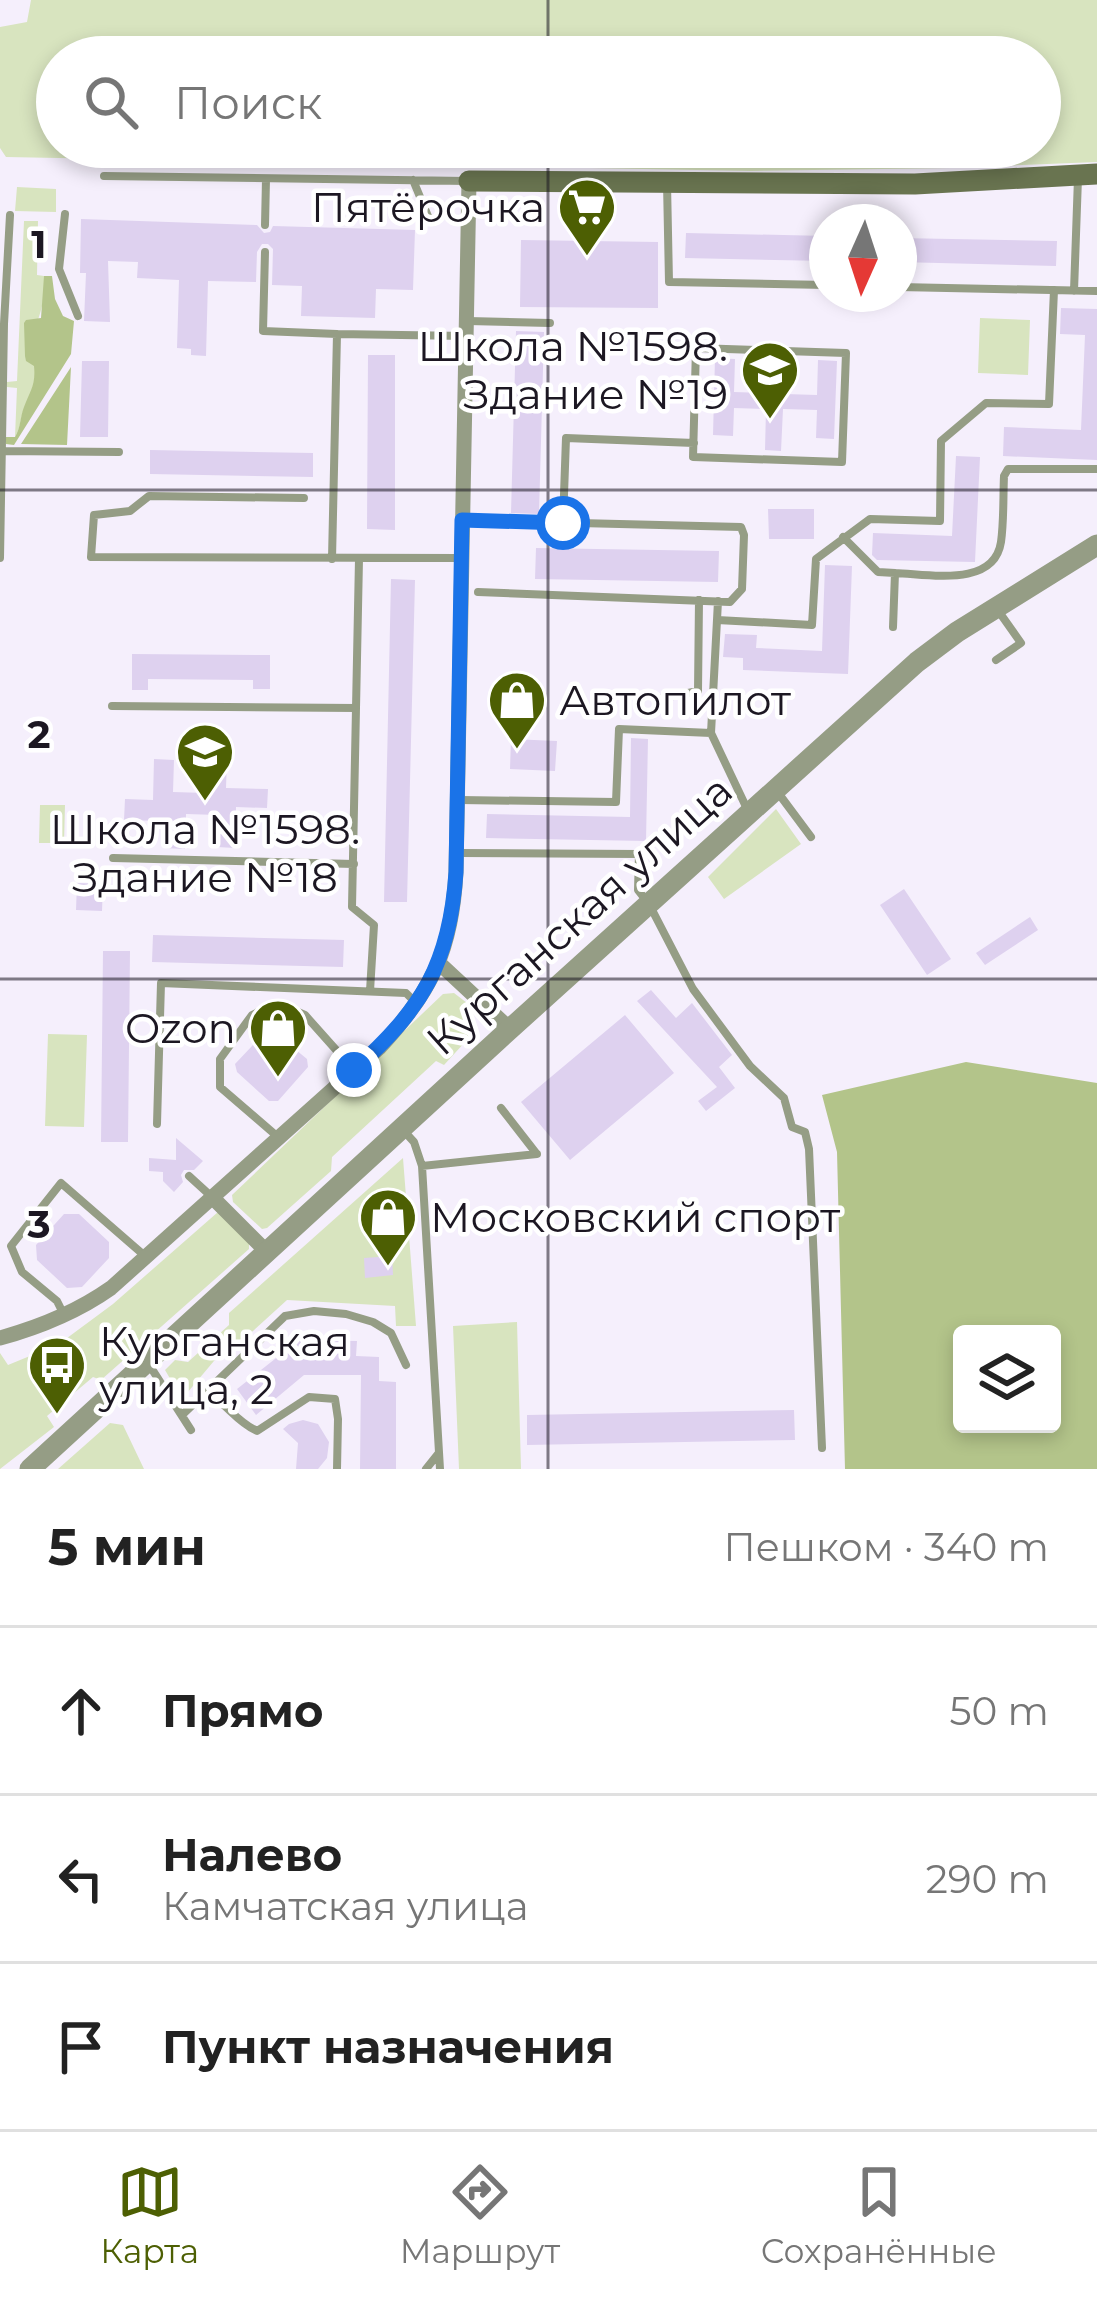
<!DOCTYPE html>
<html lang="ru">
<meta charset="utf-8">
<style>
body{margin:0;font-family:Montserrat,sans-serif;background:#f6f6f6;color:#222}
.controls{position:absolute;right:36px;bottom:36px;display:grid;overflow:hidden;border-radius:12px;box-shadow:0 6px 18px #0003}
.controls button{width:108px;height:108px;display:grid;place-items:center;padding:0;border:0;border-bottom:3px solid #e0e0e0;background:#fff;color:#222;font:60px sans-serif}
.compass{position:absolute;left:809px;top:204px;width:108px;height:108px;border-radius:50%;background:#fff;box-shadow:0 6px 18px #0003;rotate:183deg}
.stop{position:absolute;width:36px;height:36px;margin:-27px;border:9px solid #1a73e8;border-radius:50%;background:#fff}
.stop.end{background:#1a73e8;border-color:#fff;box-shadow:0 3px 12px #0008}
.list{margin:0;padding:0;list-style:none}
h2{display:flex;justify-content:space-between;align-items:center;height:156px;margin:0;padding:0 48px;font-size:51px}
h2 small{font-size:39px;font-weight:400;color:#767676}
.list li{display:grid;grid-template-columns:78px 1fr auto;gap:36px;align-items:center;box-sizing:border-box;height:168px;padding:0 48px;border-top:3px solid #e0e0e0}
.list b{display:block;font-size:45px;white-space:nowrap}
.list p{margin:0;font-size:39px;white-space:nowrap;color:#767676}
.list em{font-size:39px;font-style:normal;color:#767676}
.icon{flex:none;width:66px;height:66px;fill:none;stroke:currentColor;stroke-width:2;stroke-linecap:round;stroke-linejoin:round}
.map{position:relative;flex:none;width:1097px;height:1469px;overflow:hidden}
.search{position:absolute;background:#fff;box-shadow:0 6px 18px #0003;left:36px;right:36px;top:36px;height:132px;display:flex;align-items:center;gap:30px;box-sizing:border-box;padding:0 42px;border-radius:66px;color:#767676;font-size:45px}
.sheet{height:660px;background:#fff}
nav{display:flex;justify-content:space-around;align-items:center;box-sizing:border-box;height:168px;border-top:3px solid #e0e0e0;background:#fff;font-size:33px;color:#767676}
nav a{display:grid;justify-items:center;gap:6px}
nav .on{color:#4d5f03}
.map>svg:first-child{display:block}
.green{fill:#d8e4bf;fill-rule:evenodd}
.forest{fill:#b3c48a;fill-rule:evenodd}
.building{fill:#ded1ef}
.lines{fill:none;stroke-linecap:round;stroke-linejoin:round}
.service{stroke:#959d85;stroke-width:8}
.minor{stroke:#959d85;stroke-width:15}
.tertiary{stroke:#959d85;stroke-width:21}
.secondary{stroke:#697450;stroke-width:21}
.route{stroke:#1a73e8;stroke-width:15}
.grid{fill:none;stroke:#1c1722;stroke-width:3;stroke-opacity:0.55}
.labels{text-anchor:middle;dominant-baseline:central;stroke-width:9;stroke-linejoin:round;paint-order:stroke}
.poi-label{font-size:42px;fill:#1c1722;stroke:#fff;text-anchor:end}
.street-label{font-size:42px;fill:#1c1722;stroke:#fff}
.grid-label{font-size:39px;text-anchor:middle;font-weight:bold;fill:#1c1722;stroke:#fff;stroke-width:9;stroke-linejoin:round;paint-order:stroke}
</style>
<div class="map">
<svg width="1097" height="1469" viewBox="0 0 1097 1469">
<rect width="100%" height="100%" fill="#f5effc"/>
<path class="green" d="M31,0H1097V162L951,168L751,171L6,157L0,148V27L27,22ZM57,57H1040V147H57Z
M17,187L56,189V212L15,211Z
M24,221H38L37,275L44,276C45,297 43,305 37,323C31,342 36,363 35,382C34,393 27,399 24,409C20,419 21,427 15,437L17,388L7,387V382L17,381Z
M980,318L1030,320L1028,375L978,373Z
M40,805H65L64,843H39Z
M776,809L801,844L724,899L708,877Z
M454,993L471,1006L477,1029L444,1065L436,1061L332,1157L331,1171L267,1228L262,1229L233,1202L232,1195L443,994Z
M48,1034L87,1035L84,1127L45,1126Z
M403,1158L416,1326H396L395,1306L287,1300L253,1331L219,1355L182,1399L165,1370L175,1360L188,1362L229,1325V1313Z
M218,1212L249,1241V1249L101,1380L93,1377L47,1416L54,1427L0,1469V1353L8,1365L59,1344L113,1304Z
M517,1322L521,1469H459L453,1326Z
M110,1423L123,1425L144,1469H58Z"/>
<path class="forest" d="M44,276H52L55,299L63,316L74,321L71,354L14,445L6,444V437H15C21,427 20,417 24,407C30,391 36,385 34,366L26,361L25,356L24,323L26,320L41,318Z
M71,367L67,445L21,444Z
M966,1062L1097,1083V1469H845L837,1152L822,1095ZM962,1334H1052V1424H962Z"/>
<path class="building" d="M81,219L257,225L264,233L270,232L273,226L415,230L413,290L376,289L375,318L301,316L302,286L272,285L273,249L268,244H262L257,252L256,282L208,281L206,356L191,355V349L177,348L179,280L137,278L138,262L108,261L110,322L84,321L86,273H80Z
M686,233L827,236V261L685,258Z
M899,238L1057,241L1056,266L899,262Z
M521,240L658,242V308L520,307Z
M1061,308L1097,309V460L1003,456L1004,427L1081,430L1085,335L1060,334Z
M516,331L544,332L539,514L511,513Z
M368,355H395V530L367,529Z
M715,358L735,359L734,392L766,393L767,360H786L785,394L817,395L818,360L837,361L834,439L816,438L817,410L783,409L781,451L765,450L766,409L734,408L733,436L713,435Z
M82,361H109L108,437H80Z
M150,450L313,453V477L150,474Z
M956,456L980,457L975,562L877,560L872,555L873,533L952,536Z
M768,509H814V539H769Z
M536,548L719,551L718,582L535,579Z
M825,565L852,566L848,674L743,670V658L723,657L725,634L757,635L756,648L822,651Z
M391,579L415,580L407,902H384Z
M132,654L270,655V689H253V680L148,679V690H132Z
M631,738L648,739L646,841L486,838L487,814L630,817Z
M511,739L557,741L555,771L510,769Z
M154,759L174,760L173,792L205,793L206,759H227L226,788L268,789L267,808L236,807L235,848L217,847L218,815L186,814L185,849L163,848L164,821L124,820L125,799L153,800Z
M77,883L103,884L102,911L76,910Z
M904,889L951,959L927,975L880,905Z
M1030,917L1038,930L985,965L976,953Z
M153,935L344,940L343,967L152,962Z
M103,951H130L128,1142H101Z
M651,990L676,1018L692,1003L732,1055L719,1067L735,1088L706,1111L698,1101L717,1087L637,1001Z
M625,1015L674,1073L570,1160L521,1102Z
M266,1031H273L307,1059L308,1067L278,1101H269L237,1072L235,1064Z
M176,1138L203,1161L194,1170H184L181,1175L183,1182L174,1192L163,1181V1172L149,1171V1158L176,1160Z
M64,1214H79L109,1242V1258L82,1287L67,1288L37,1260L36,1245Z
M392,1256L393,1275L365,1278L364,1258Z
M299,1340L357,1341L356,1356L379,1357V1381L396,1382V1469H360L361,1375H304L256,1415L237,1389Z
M794,1410L795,1440L527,1445V1415Z
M303,1420L318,1424L329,1442L327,1458L318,1469H296L298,1443L283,1429L289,1424Z"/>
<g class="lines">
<path class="service" d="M104,176L467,181
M413,180L430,221
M667,183L669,282L827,285
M65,214L59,269L78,316
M265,225L266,179
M265,252L263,331L337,334
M899,287L1097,291
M1074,291L1078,178
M468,321L550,323
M696,348L846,353L842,462L693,457Z
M1,451L119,452
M304,498L149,496L130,511L94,515L91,557L460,558
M463,520L741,527L744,535L742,589L730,602L478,592
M563,523L566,438L694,443
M843,537L878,572L895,573
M0,558L4,324L10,215
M332,559L337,334L466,336
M359,559L352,907L374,925L370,991
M718,601L711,733L749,813
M717,620L812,625L816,559L870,519L940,521L941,441L986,403L1049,404L1054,290
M893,627L895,573C929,574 994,588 1001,542C1004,521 1003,498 1004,476L1008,469H1097
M996,660L1021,643L997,609
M663,698L698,691L699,600
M112,706L356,708
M776,790L811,837
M460,800L616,802L619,729L711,733
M459,853L639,854L638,890L649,904L693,989L750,1066L784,1098L792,1127L805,1132L809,1149L822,1448
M113,858L354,864
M501,1108L536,1153
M157,1124L161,983L406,993L415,1002
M403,1130L414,1142L422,1166L440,1469
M278,1137L220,1087V1059L252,1015L277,1003L305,1015L354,1070
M422,1166L537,1154
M189,1176L212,1197
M63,1313L57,1301L22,1272L11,1246L61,1183L145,1256
M148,1363L191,1430
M207,1393C228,1404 234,1420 257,1431L309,1397L335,1399L338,1419L337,1469
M182,1415L285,1316L314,1311L346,1314L373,1322L391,1333L406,1365
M426,1469L438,1454"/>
<path class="minor" d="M439,963L510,1029
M213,1198L266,1251
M0,1338C40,1327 77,1312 111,1288L379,1048C432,992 452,949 456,872L469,181"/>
<path class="tertiary" d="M30,1469L510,1029L917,662L957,632L1097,545"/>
<path class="secondary" d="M469,181L915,184L1097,174"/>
</g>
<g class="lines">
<path class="route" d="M354,1070C422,1009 450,964 456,872L462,520L563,523"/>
</g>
<path class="grid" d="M548,0V57M548,147V1469M0,490H1097M0,979H1097"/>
<defs>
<g id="supermarket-pin" transform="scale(3)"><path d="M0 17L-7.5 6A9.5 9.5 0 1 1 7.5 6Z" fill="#4d5f03" stroke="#fff"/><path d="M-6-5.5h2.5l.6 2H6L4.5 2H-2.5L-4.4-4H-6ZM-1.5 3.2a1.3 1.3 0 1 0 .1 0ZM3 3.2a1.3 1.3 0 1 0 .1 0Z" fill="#fff"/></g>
<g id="school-pin" transform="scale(3)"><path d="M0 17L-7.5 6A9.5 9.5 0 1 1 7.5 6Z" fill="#4d5f03" stroke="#fff"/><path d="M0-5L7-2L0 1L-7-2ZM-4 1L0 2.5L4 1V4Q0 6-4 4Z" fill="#fff"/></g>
<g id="shop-pin" transform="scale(3)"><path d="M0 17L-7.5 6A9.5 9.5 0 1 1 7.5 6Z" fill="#4d5f03" stroke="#fff"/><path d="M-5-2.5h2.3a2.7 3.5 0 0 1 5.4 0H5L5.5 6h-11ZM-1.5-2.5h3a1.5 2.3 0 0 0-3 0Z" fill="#fff"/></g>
<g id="bus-pin" transform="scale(3)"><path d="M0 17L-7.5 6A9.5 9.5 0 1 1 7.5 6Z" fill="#4d5f03" stroke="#fff"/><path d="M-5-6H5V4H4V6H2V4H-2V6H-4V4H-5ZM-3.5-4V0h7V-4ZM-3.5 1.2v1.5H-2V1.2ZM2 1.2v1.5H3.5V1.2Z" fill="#fff"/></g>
</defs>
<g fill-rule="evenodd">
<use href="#supermarket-pin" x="587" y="207"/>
<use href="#school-pin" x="770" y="370"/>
<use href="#shop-pin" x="517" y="700"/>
<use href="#school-pin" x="205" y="752"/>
<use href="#shop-pin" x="278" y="1028"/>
<use href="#shop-pin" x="388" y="1217"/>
<use href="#bus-pin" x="57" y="1365"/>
</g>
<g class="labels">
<g class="poi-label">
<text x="545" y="207">Пятёрочка</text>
<text x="728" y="346">Школа №1598.<tspan x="728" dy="48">Здание №19</tspan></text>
<text x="559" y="700" text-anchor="start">Автопилот</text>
<text x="205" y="829" text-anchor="middle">Школа №1598.<tspan x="205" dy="48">Здание №18</tspan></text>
<text x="236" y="1028">Ozon</text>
<text x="430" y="1217" text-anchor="start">Московский спорт</text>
<text x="99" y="1341" text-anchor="start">Курганская<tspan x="99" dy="48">улица, 2</tspan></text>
</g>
<g class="street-label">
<text transform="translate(579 915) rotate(-42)">Курганская улица</text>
</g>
</g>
<g class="grid-label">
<text x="39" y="258">1</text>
<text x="39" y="748">2</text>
<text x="39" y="1238">3</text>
</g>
</svg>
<div class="controls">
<button><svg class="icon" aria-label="layers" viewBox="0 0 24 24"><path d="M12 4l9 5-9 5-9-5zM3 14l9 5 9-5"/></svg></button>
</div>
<svg class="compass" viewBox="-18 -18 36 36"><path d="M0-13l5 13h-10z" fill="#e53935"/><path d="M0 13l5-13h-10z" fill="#767676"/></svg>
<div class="stop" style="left:563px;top:523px"></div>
<div class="stop end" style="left:354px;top:1070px"></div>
<div class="search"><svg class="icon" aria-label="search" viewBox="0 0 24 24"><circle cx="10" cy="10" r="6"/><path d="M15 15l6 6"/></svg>Поиск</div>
</div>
<section class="sheet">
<h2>5 мин<small>Пешком · 340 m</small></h2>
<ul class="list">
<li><svg class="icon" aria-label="ahead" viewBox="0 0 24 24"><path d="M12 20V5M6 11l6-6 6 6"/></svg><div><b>Прямо</b></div><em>50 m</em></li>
<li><svg class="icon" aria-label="left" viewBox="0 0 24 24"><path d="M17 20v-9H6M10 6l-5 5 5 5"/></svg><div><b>Налево</b><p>Камчатская улица</p></div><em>290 m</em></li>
<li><svg class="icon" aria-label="arrive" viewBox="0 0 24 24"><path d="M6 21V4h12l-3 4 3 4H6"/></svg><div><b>Пункт назначения</b></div></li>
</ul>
</section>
<nav>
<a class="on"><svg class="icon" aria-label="map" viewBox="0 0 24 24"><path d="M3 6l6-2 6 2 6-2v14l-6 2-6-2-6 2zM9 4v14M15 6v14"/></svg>Карта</a>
<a><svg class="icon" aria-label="directions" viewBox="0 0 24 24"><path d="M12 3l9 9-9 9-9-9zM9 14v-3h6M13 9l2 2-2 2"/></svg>Маршрут</a>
<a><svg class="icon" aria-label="saved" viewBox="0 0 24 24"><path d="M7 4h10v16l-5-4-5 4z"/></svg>Сохранённые</a>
</nav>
